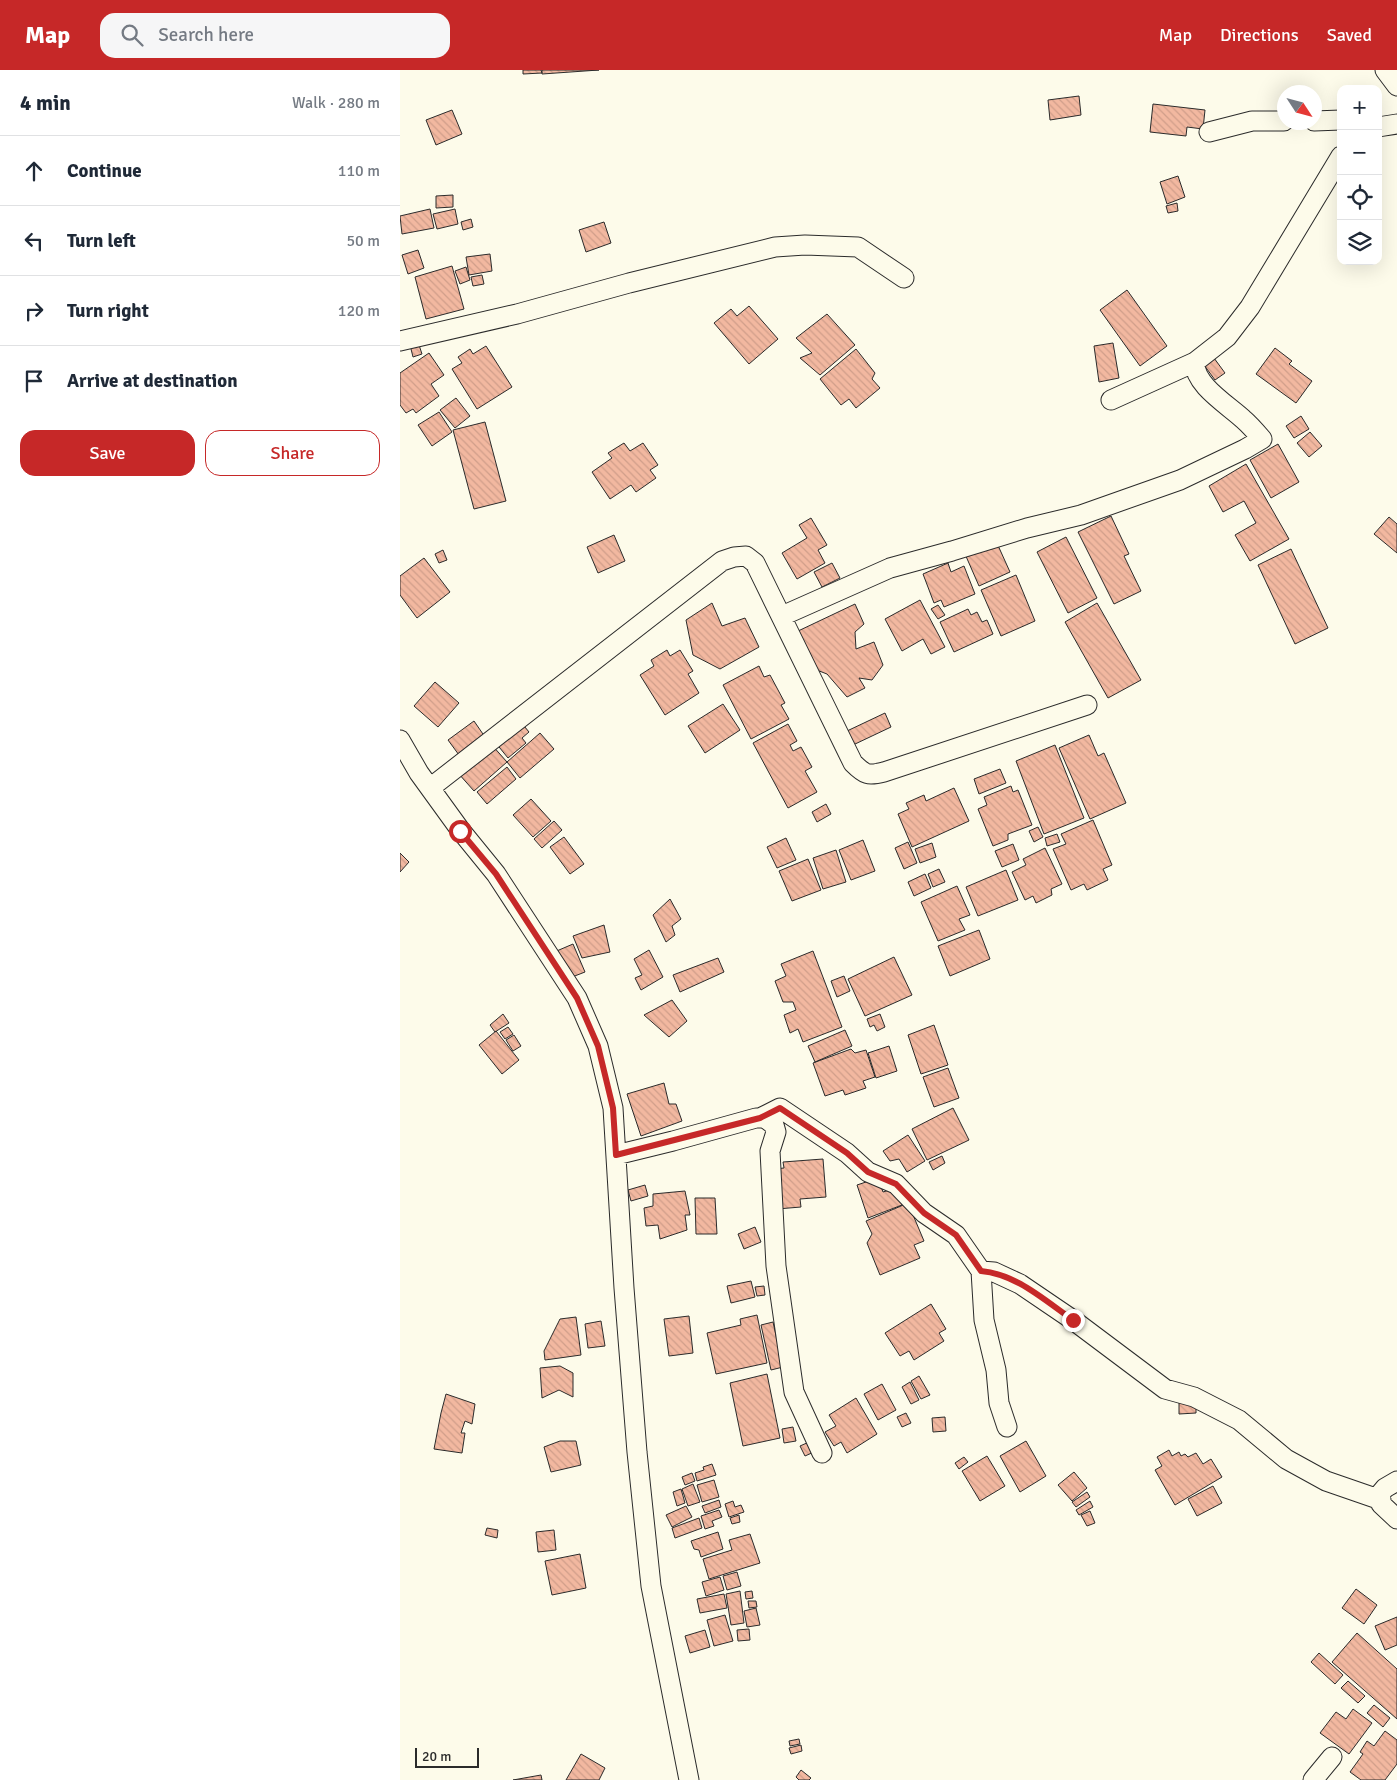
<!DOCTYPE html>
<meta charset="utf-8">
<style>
body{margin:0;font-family:Signika,sans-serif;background:#f6f6f7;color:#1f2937}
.controls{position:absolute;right:15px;top:15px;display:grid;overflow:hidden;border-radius:10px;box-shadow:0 5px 20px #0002}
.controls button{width:45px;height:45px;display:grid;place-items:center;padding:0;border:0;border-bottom:1px solid #e0e1e3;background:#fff;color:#1f2937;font:25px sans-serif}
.compass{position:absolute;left:877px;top:15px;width:45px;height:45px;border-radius:50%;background:#fff;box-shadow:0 5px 20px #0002;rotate:126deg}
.scale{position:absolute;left:15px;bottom:12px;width:64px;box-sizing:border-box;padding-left:5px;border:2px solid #2b2b2b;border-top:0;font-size:14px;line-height:18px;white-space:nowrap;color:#2b2b2b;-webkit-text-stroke:4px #fdfbea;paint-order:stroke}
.stop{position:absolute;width:15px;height:15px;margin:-11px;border:4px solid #c62828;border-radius:50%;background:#fff}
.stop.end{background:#c62828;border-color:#fff;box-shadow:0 1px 5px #0008}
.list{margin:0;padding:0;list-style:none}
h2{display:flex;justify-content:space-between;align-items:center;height:65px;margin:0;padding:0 20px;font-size:21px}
h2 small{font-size:16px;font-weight:400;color:#747a83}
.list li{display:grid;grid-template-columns:32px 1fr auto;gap:15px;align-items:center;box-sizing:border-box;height:70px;padding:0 20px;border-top:1px solid #e0e1e3}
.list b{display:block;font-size:19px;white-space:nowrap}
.list em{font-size:16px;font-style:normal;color:#747a83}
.actions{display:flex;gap:10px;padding:15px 20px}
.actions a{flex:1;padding:11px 0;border:1px solid #c62828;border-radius:15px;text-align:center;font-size:18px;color:#c62828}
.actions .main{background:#c62828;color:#fff}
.icon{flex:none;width:28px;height:28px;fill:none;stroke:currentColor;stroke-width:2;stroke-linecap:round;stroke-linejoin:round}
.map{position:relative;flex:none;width:997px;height:1710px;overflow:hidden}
header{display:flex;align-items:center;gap:30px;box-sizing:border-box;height:70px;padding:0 25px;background:#c62828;color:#fff}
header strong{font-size:24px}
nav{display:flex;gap:28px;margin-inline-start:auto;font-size:18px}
.search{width:350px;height:45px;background:#f6f6f7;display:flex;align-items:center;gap:12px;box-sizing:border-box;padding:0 18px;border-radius:15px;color:#747a83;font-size:19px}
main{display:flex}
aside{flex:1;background:#fff}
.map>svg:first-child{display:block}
.building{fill:url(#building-back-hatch);stroke:#2b2b2b}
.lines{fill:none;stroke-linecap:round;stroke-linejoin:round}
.minor-casing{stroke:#2b2b2b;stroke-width:21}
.minor{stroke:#fdfbea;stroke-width:19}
.route{stroke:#c62828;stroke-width:6}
</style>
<header>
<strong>Map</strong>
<div class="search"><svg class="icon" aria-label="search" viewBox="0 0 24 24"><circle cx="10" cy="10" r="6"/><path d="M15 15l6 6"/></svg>Search here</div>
<nav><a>Map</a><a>Directions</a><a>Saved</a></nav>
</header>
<main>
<aside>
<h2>4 min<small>Walk · 280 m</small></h2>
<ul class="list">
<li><svg class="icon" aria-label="ahead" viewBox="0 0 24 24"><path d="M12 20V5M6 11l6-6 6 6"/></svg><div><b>Continue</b></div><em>110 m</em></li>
<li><svg class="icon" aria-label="left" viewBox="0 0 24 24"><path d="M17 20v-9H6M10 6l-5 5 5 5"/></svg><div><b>Turn left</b></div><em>50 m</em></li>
<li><svg class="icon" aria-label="right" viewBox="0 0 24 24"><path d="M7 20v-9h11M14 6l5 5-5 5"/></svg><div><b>Turn right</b></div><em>120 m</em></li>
<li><svg class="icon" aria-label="arrive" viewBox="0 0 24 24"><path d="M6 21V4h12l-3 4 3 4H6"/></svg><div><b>Arrive at destination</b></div></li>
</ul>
<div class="actions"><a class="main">Save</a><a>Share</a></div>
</aside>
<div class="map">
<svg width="997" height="1710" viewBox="0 0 997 1710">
<defs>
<pattern id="building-back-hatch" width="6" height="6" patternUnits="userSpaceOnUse" patternTransform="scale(1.25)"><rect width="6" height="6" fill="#f2b8a0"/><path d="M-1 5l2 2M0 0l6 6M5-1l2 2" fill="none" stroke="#d09e8a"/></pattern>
</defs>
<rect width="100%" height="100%" fill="#fdfbea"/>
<path class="building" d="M123,0H141L142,3L123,4Z
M142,0H199L142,4Z
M679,26L681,45L650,50L648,30Z
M753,34L805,40L803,59L787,57L786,66L750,62Z
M52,40L62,64L36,75L26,50Z
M778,106L785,127L767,134L760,112Z
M53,125V137L36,138V126Z
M777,133L778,141L768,143L766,136Z
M30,139L34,158L2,164L0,146Z
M55,139L58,154L37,159L33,144Z
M71,149L73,157L63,160L61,152Z
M204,152L211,173L186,182L179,160Z
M18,180L24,198L8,204L2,185Z
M90,184L92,201L69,205L66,187Z
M52,196L64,239L26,249L15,207Z
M66,197L70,210L60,214L55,201Z
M82,205L84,214L73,216L71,207Z
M727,220L767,276L740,296L700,240Z
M349,236L378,269L349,294L314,253L331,239L337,246Z
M427,244L455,275L420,305L400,288L412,283L396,268Z
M18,272L22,284L13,287L10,275Z
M713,273L719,308L699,312L694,276Z
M86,276L112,317L77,339L52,299L62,293L58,287L70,279L73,284Z
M875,278L892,291L889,294L912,311L896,333L856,304Z
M456,279L475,303L472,309L480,318L456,338L449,329L441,335L420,309Z
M29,283L44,305L31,314L39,326L16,343L13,339L6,343L0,335V303Z
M814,288L825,303L815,310L804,295Z
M56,328L70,346L55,358L40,340Z
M39,342L52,362L32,376L18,355Z
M901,346L909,359L894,368L886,356Z
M85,352L106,431L74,439L53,360Z
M910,362L922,376L909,387L897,373Z
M224,373L230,381L243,373L258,395L250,400L256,408L236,422L231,415L210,429L192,402L212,388L208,383Z
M878,374L899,412L871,428L850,390Z
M846,394L889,469L850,491L835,465L856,453L844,431L823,442L809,416Z
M711,446L729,484L724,486L741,521L714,534L678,462Z
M989,447L997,454V483L974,464Z
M411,448L427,475L418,480L425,493L397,509L382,483L407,468L399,455Z
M214,465L225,491L198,503L187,477Z
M666,467L697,528L668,543L637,482Z
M596,471L610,502L579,516L565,484Z
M891,479L928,558L895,574L858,495Z
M43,480L47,490L39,493L35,484Z
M24,488L50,522L17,548L0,525V506Z
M432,493L440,508L422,517L414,502Z
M548,493L551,502L564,496L575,524L544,537L541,530L534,533L523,504Z
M616,505L635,551L601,566L581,520Z
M520,530L545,577L531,584L523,569L502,581L485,549Z
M312,533L322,556L345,548L359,577L320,599L293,585L286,550Z
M697,533L741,610L708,628L665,552Z
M455,534L464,554L455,562L456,579L474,572L483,595L472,610L459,608L465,618L447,627L427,604L414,599L396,562Z
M538,535L545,545L538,549L531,539Z
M568,539L571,545L577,542L582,552L587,550L593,564L554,582L540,552Z
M267,580L270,586L280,580L293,601L288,604L299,623L265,645L240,605L254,596L251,590Z
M359,596L364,607L370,605L385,633L381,635L389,649L351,669L323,615Z
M35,612L59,633L38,657L14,636Z
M323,634L340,660L305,683L288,656Z
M485,643L491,657L453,675L447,661Z
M74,651L85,667L59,685L48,670Z
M120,651L129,662L122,668L126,673L108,688L95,672Z
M388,654L397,671L390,675L393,681L401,677L412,697L405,701L417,722L388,738L353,673Z
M140,663L154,679L120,708L107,692Z
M689,665L698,686L704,683L726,733L690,749L659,678Z
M91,674L107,692L74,721L58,703Z
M655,675L684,748L644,764L616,691Z
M107,697L116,709L87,734L77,722Z
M600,699L606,713L579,724L574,709Z
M611,716L613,722L618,720L632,755L608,764V770L593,776L578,739L587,735L584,727Z
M554,718L569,751L512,777L498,744L509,739L506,733L524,725L526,731Z
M131,729L151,751L133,767L113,745Z
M426,734L431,744L417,752L412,742Z
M693,750L712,795L703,799L708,810L687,820L684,814L671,820L653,779L666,774L661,764Z
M154,751L162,760L142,778L134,769Z
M638,757L643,767L634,772L629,761Z
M657,764L660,772L647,776L645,768Z
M164,767L184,794L170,804L150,777Z
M386,768L396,790L377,798L367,777Z
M463,770L475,801L451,810L439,780Z
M508,772L517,793L504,799L495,778Z
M532,773L536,787L520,793L515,779Z
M613,774L619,790L602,797L595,781Z
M645,778L662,814L651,819L652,825L636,833L633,826L625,830L612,802L626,795L623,789Z
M436,780L446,812L423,819L413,788Z
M0,783L9,792L0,802Z
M408,789L421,820L392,831L379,801Z
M539,799L545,812L533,817L528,804Z
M606,800L618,830L578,846L566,817Z
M525,804L531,818L514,826L508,812Z
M557,816L570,845L559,849L565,860L538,871L521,832Z
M270,829L281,849L272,856L275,865L266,872L253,845Z
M204,855L210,882L182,888L173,866Z
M579,860L590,889L550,906L538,876Z
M173,874L185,902L167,909L152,883Z
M249,880L263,907L241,920L235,908L242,905L234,889Z
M413,881L442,957L403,972L398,959L390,963L384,945L396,940L393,932H383L375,911L386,906L381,894Z
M494,887L512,925L465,946L448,909Z
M318,888L324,902L280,922L273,905Z
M444,906L450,921L437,927L431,911Z
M272,930L287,951L269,967L244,945Z
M103,944L109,953L95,962L90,955Z
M480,944L485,957L477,961L474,955L470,957L467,949Z
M534,955L548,995L521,1004L508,965Z
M108,957L113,964L105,969L100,962Z
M445,960L452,976L415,992L408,976Z
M96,961L119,990L102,1004L79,975Z
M114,965L121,976L113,981L106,970Z
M489,976L497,1001L476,1008L468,983Z
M451,979L455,983L466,980L475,1007L463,1011L466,1018L445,1025L443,1020L425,1026L413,993Z
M548,998L559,1028L534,1037L523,1007Z
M264,1013L269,1034H276L282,1051L241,1066L227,1024Z
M553,1038L569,1070L527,1090L512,1059Z
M508,1065L525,1091L507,1102L499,1089L490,1091L483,1081Z
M542,1086L545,1093L533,1100L529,1092Z
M423,1089L426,1127L400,1129L401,1137L377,1139L374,1099L384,1098L383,1092Z
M478,1108L483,1122L496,1118L502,1135L468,1148L457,1115Z
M245,1115L248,1126L231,1131L228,1120Z
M285,1121L290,1145H285L287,1160L260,1169L258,1155L246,1156L244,1138L253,1136V1124Z
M295,1128H315L317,1164H296Z
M508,1133L524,1171L514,1175L520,1188L480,1205L467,1173L472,1164L466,1151Z
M355,1157L361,1172L344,1179L338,1164Z
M351,1211L355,1227L331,1233L327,1216Z
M364,1216L365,1225L357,1226L355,1217Z
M531,1234L546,1259L539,1263L544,1271L514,1290L509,1281L500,1286L485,1263Z
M357,1245L367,1293L316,1304L307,1263L341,1255L340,1249Z
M289,1246L293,1283L269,1286L264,1249Z
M176,1247L181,1285L145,1290L144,1281L160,1249Z
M201,1251L205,1276L188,1278L185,1254Z
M373,1252L383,1297L371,1300L361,1255Z
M160,1296L173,1303V1327L159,1320L142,1328L140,1298Z
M367,1304L380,1368L343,1376L330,1313Z
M519,1306L530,1325L521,1329L511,1311Z
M510,1312L519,1330L511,1334L502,1317Z
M482,1314L496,1340L478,1350L464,1324Z
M46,1324L75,1334L72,1354L65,1351L61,1363H65L62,1383L34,1379L41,1343Z
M456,1328L477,1364L447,1383L441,1372L434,1376L425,1362L436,1356L429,1345Z
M796,1331V1343L779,1344V1332Z
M506,1343L511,1353L502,1357L497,1347Z
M545,1347L546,1361L533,1362L532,1348Z
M393,1357L396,1371L384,1373L382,1359Z
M160,1371H176L181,1395L151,1402L144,1377Z
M626,1371L646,1406L620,1422L600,1386Z
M409,1372L414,1382L405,1386L400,1376Z
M769,1380L772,1386L779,1382L781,1386L785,1384L788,1387L796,1383L803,1394L811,1389L822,1407L775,1435L755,1400L762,1396L757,1387Z
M587,1386L605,1416L580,1431L562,1401Z
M564,1387L568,1392L559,1399L555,1393Z
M312,1394L316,1405L297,1411L295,1403L304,1400L303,1397Z
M674,1402L687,1418L672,1431L658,1415Z
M292,1403L295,1411L285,1415L282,1407Z
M314,1410L319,1427L302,1432L297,1415Z
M293,1414L300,1432L288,1436L282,1419Z
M813,1416L822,1433L797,1446L788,1429Z
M281,1419L285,1433L277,1436L273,1422Z
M687,1422L690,1427L676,1437L672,1432Z
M319,1430L321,1437L305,1443L302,1436Z
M333,1431L335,1437L341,1435L344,1442L329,1447L325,1434Z
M690,1431L693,1437L679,1445L676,1440Z
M286,1436L292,1447L272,1457L266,1445Z
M319,1440L322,1447L312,1451L314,1456L305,1459L301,1446Z
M690,1441L695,1453L687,1456L681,1445Z
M339,1445L340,1452L332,1454L330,1448Z
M299,1448L302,1458L275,1468L272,1458Z
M87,1458L98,1460L97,1468L85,1465Z
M154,1460L156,1480L138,1482L136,1462Z
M318,1462L323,1479L301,1487L299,1480L294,1479L291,1471Z
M350,1464L360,1493L309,1509L303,1489L332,1480L329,1470Z
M180,1484L186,1518L152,1525L145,1491Z
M337,1502L341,1516L327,1520L323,1506Z
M320,1507L324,1520L306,1526L302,1512Z
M956,1519L977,1535L964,1554L942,1538Z
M340,1521L344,1553L331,1555L326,1524Z
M352,1521L353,1528L346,1529L345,1522Z
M324,1524L327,1538L300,1543L297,1529Z
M348,1531H356L357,1537L349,1538Z
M356,1538L360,1555L347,1557L344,1541Z
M325,1545L333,1571L314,1576L307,1550Z
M997,1547V1575L985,1580L975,1556Z
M349,1559L350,1570L338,1571L337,1560Z
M305,1560L310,1577L290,1583L285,1566Z
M957,1563L997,1599V1649L932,1592Z
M919,1583L943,1605L935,1614L911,1592Z
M948,1611L965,1626L958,1633L941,1618Z
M974,1635L990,1648L983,1657L967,1643Z
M953,1639L972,1653L949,1684L920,1663L936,1642L946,1649Z
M985,1661L997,1670V1694L985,1710H961L950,1702L963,1684L960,1682L967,1671L974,1676Z
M399,1669L400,1674L390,1676L389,1671Z
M401,1675L402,1681L391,1684L389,1678Z
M181,1684L205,1698L199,1710H166Z
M401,1700L411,1708L409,1710H399L396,1707Z
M141,1705L142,1710H113Z"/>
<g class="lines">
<g class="minor-casing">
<path id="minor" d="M985,0L997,16
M914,51L941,50
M978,57L997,54
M809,62L852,51H884
M0,271L117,244L229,213L375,177L405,175L458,177L504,208
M795,292L827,267L850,237L941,86
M382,546L490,498L552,481L627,458L681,445L780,410L845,379L862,369C856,362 850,355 843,349C828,335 793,314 795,292L711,330
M0,670L19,703L61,761L96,804L177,928L198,976L213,1038L224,1218L237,1382L251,1516L289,1710
M30,718L322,491L334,487L346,486L355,493L453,693C465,705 468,706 484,702L687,635
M360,1048L380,1038L447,1083L468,1102L496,1114L524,1143L556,1165L581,1201L594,1202L620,1214L673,1250L765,1319L794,1327L839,1350L886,1389L926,1411L981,1430
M216,1085L273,1071L356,1048H364L369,1051L374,1055L376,1062L370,1081L376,1196L394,1322L422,1383
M581,1201L584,1250L596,1300L599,1333L607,1357
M997,1411L985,1418L980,1424L981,1434L997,1449
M913,1710L932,1687"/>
</g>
<use href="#minor" class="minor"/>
</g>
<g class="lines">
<path class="route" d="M60,761L96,804L177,928L198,976L213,1038L216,1085L360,1048L380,1038L447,1083L468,1102L496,1114L524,1143L556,1165L581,1201C616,1204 644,1230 673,1250"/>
</g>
</svg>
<div class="controls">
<button>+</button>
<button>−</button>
<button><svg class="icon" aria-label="locate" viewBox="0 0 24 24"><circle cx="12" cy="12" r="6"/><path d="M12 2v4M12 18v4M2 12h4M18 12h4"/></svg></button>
<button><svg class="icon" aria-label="layers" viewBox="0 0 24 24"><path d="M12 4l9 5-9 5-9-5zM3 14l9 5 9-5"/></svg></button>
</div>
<svg class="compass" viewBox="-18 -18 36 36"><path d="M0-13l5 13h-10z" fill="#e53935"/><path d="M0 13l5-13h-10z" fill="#747a83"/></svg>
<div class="scale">20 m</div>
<div class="stop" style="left:60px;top:761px"></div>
<div class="stop end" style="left:673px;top:1250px"></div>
</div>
</main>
